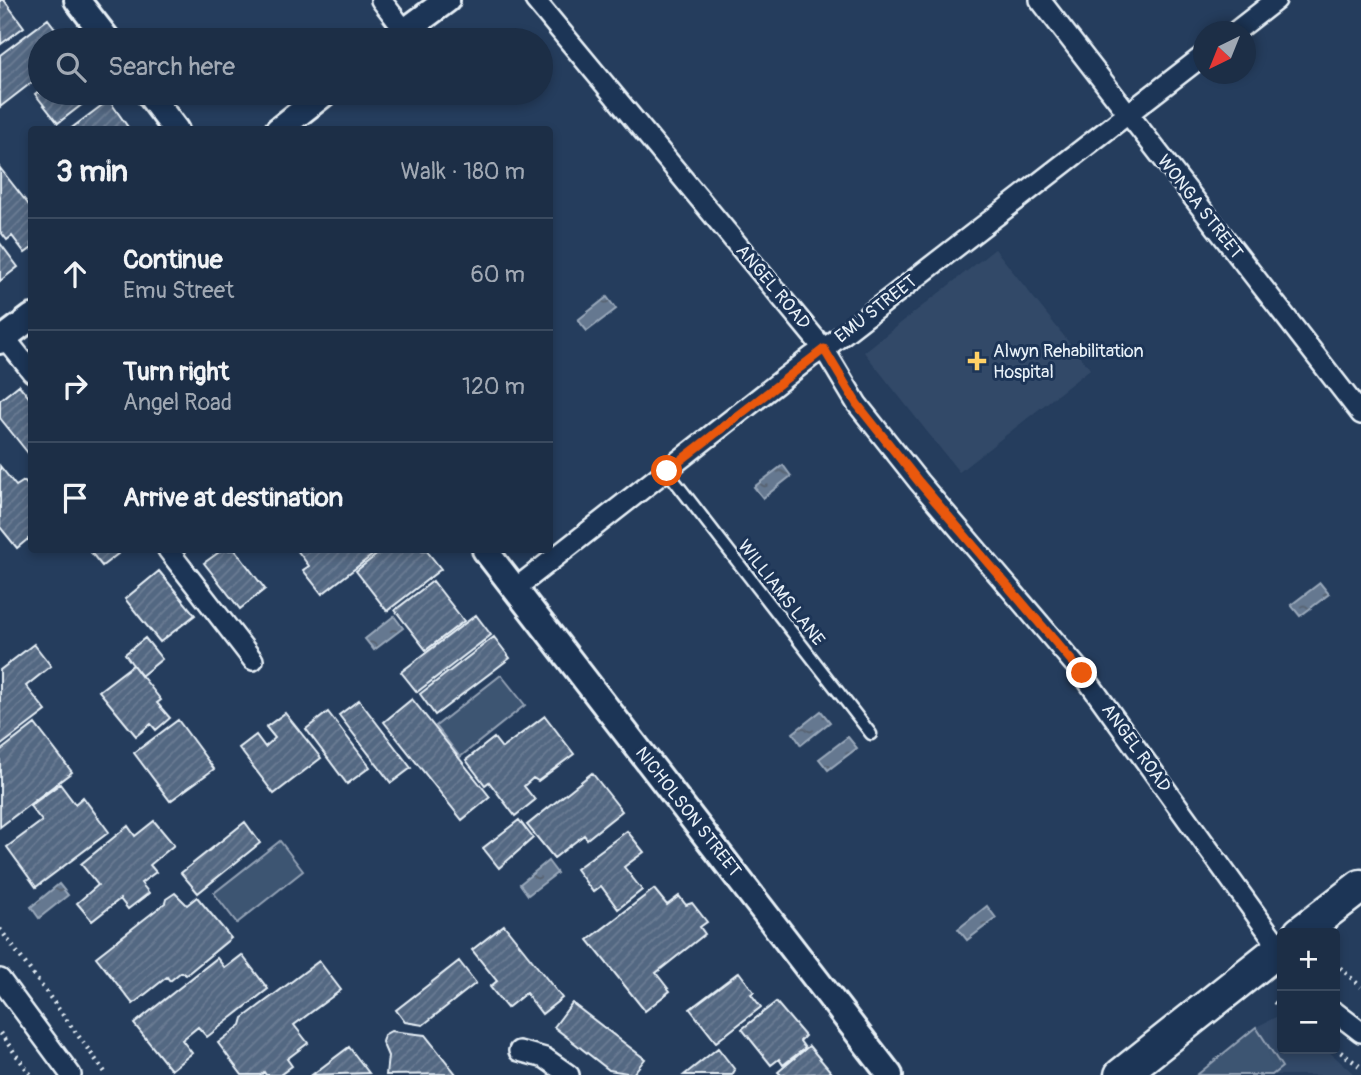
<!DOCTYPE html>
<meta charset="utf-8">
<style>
body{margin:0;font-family:Pangolin,sans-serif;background:#25364d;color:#f1f3f6}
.controls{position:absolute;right:21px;bottom:21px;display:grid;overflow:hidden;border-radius:7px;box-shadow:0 4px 10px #0003}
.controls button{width:63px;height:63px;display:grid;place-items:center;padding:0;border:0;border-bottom:2px solid #3a4a5f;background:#1c2e46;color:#f1f3f6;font:35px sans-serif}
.compass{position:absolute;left:1193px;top:21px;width:63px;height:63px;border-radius:50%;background:#1c2e46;box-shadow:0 4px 10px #0003;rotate:223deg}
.stop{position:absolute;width:21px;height:21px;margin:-16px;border:5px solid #ea580c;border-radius:50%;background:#fff}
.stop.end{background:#ea580c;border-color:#fff;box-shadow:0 2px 7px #0008}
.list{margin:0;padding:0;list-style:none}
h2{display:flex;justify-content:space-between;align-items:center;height:91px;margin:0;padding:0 28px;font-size:30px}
h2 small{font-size:23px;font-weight:400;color:#a0a8b3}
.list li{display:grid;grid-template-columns:46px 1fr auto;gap:21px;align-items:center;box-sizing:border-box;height:112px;padding:0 28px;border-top:2px solid #3a4a5f}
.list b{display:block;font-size:26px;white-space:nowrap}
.list p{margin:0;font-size:23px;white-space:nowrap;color:#a0a8b3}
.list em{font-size:23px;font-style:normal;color:#a0a8b3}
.icon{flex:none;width:38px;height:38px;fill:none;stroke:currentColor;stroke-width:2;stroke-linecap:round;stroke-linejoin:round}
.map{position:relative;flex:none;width:1361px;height:1075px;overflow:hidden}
.search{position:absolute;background:#1c2e46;box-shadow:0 4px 10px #0003;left:28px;top:28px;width:525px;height:77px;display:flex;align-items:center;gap:18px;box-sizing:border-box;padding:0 24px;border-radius:38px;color:#a0a8b3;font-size:26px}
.panel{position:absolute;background:#1c2e46;box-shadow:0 4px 10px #0003;left:28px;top:126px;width:525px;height:427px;border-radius:7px}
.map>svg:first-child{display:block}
.built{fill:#334a68}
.green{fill:#3e5472;stroke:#93a2b5;stroke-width:2}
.water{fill:url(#water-ripples);stroke:#99a8ba;stroke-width:2}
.building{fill:url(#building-hatch);stroke:#e8f1f8;stroke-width:2}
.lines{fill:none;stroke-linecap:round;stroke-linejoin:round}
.service-casing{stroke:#e8f1f8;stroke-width:15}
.minor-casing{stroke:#e8f1f8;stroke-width:24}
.tertiary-casing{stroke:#e8f1f8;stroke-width:30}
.primary-casing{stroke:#e8f1f8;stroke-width:37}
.path{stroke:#e8f1f8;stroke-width:4.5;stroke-dasharray:2 5;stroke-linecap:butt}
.service{stroke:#1d3557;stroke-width:10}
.minor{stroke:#1d3557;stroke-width:19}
.tertiary{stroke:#1d3557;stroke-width:24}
.primary{stroke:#1d3557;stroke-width:32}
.route{stroke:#ea580c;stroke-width:9}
.poi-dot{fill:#ffd166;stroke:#1d3557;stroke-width:2.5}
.labels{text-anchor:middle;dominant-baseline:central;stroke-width:6;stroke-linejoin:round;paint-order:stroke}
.street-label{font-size:18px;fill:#e8f1f8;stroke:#1d3557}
.poi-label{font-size:18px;fill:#e8f1f8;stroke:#1d3557;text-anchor:start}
</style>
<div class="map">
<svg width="1361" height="1075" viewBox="0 0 1361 1075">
<defs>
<pattern id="water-ripples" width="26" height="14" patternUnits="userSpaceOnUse" patternTransform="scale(1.75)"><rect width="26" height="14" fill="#657890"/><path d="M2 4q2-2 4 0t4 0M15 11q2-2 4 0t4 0" fill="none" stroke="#576270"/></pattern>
<pattern id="building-hatch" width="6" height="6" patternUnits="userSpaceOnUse" patternTransform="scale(1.75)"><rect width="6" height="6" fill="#536782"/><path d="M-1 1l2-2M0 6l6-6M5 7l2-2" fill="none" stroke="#6c7d94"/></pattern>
</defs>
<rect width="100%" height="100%" fill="#253d5d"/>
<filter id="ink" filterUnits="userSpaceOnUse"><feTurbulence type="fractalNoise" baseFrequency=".0143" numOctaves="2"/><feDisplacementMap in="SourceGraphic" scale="14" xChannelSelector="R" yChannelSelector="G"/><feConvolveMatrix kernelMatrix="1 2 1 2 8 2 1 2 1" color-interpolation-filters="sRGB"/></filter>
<g filter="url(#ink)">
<path class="built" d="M995,249L1090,369L959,472L864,352Z
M1282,1014V1049H1326L1355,1075H1197L1256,1027Z"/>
<path class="green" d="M501,675L525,705L460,757L436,726Z
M280,841L303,871L237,923L214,893Z
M1256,1027L1282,1067L1272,1075H1197Z"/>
<path class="water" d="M607,297L616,309L587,331L578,320Z
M783,465L791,476L763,498L754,487Z
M1320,583L1329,594L1300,616L1291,605Z
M394,616L403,628L374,650L365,639Z
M821,711L830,722L801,745L793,733Z
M848,737L857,748L828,770L819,759Z
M548,861L557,873L528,895L520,884Z
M59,884L68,895L39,918L31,907Z
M987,906L996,918L967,940L958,929Z"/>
<path class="building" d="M0,0H4L24,27L1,44Z
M48,19L64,40H40V76L0,107V55Z
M40,90V93H97L58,123L35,94Z
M109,100L130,130H69Z
M0,168L32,209V248L25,253L12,236L7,240L0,231Z
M0,243L18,267L0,281Z
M19,385L32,401V458L0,418V400Z
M0,466L16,486L24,481L32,490V544L28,539L17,548L0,527Z
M89,550H123L102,566Z
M222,550H235L265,589L240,609L204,563Z
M297,550H379L322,594L303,570L309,566Z
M383,550H426L441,569L387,611L356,571Z
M159,571L195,615L160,642L125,599Z
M433,581L464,621L426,650L395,610Z
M476,615L491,635L417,692L401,672Z
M494,637L510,658L435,715L420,694Z
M145,638L162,659L141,676L125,654Z
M34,644L51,666L26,686L46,711L0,746V670Z
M133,665L161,700L157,703L170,718L156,730L151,724L136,736L99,691Z
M412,699L490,797L462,820L384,722Z
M359,700L411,768L391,783L339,715Z
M328,712L370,767L347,784L306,729Z
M285,713L321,758L274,794L239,748L256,735L265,747L275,738L266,727Z
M545,716L574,754L538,781L533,778L524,786L535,800L515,816L489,782L485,785L466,760L494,738L502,748Z
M178,720L214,769L170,801L134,753Z
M35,724L72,772L0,827V751Z
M592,773L622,811L587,839L584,835L554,858L527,825Z
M60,784L75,804L83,797L109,832L36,887L7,847L42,821L30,806Z
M519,820L533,838L499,868L483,848Z
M154,821L174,845L150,865L156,872L141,883L149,893L128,909L120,899L92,921L77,903L98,885L81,864L128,826L135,836Z
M245,822L260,843L198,893L181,873Z
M627,831L644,852L624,867L642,890L618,909L601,886L593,892L576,869Z
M654,889L667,905L679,896L686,905L692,903L707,922L700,927L705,934L656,973L670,991L645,1011L588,940Z
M175,893L187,905L197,897L231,938L186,975L181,972L170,981L167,977L133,1004L96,957L165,903L166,899Z
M504,925L562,998L542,1014L526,993L507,1008L490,987L497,981L472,950Z
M242,955L268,989L207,1037L198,1027L182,1040L192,1053L171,1070L134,1024L217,958L225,968Z
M319,961L341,990L294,1025L308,1043L287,1059L292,1066L280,1075H266L264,1072L261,1075H242L218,1043L241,1025L243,1018Z
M459,961L476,983L423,1025L405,1022L396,1010Z
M739,972L754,992L751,994L761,1007L716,1042L690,1009Z
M776,1002L805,1036L800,1041L805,1048L783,1065L779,1059L771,1065L742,1029Z
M572,1003L645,1059L633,1074L609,1070L554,1027Z
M391,1031L425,1035L456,1074L386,1075L388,1056L382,1042L384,1035Z
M809,1046L832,1073L781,1075L778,1072Z
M349,1047L369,1073L312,1075Z
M718,1048L735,1070L732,1075H684Z"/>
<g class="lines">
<g class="service-casing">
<path id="service" d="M667,471L871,734"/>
</g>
<g class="minor-casing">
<path id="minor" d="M381,0L405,31
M535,0L824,349L857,404L919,482L1082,673L1282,951
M1040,0L1361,414
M1235,32L1276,0
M5,338L32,372
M168,550L253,660
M516,588L811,357L832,343L1204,55
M0,979L71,1075
M1335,1012L1361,1032
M519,1051L545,1058L569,1075"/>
</g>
<g class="tertiary-casing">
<path id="tertiary" d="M77,0L108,40
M393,40L447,0
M148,93L176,130
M278,130L325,93
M0,341L32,317
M485,550L890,1075"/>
</g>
<g class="primary-casing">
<path id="primary" d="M1300,933L1361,886
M1121,1075L1282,947"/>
</g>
<path class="path" d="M0,929L107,1075
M1335,963L1361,987
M1274,1002L1282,1008
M0,1033L31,1075
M1335,1048L1361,1067"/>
<use href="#service" class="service"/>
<use href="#minor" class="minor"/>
<use href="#tertiary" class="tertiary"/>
<use href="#primary" class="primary"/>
</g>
</g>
<g class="lines" filter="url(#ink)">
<path class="route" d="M667,471L824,349L857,404L919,482L1082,673"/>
</g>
<path class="poi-dot" d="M973.5 350.5h7v7h7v7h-7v7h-7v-7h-7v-7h7z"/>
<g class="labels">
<g class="street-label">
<text transform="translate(1200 207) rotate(52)">WONGA STREET</text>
<text transform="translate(773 287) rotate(50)">ANGEL ROAD</text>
<text transform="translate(876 309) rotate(-38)">EMU STREET</text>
<text transform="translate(781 593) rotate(52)">WILLIAMS LANE</text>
<text transform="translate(1136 748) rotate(54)">ANGEL ROAD</text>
<text transform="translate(688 812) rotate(52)">NICHOLSON STREET</text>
</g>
<g class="poi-label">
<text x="993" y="351">Alwyn Rehabilitation<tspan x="993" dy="21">Hospital</tspan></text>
</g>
</g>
</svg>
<div class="controls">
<button>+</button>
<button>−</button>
</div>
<svg class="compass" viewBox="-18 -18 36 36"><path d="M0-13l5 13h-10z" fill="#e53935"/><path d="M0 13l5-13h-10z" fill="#a0a8b3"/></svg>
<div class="stop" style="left:667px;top:471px"></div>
<div class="stop end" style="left:1082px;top:673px"></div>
<div class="search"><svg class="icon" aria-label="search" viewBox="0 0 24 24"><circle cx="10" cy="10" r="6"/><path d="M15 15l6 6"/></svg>Search here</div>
<section class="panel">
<h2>3 min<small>Walk · 180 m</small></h2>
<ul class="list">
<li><svg class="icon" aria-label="ahead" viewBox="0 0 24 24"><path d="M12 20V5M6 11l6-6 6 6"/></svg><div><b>Continue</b><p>Emu Street</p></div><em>60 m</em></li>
<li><svg class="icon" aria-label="right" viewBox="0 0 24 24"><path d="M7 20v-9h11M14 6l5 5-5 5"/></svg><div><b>Turn right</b><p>Angel Road</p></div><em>120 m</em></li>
<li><svg class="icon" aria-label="arrive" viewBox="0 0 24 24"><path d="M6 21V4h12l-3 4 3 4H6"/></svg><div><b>Arrive at destination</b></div></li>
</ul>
</section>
</div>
